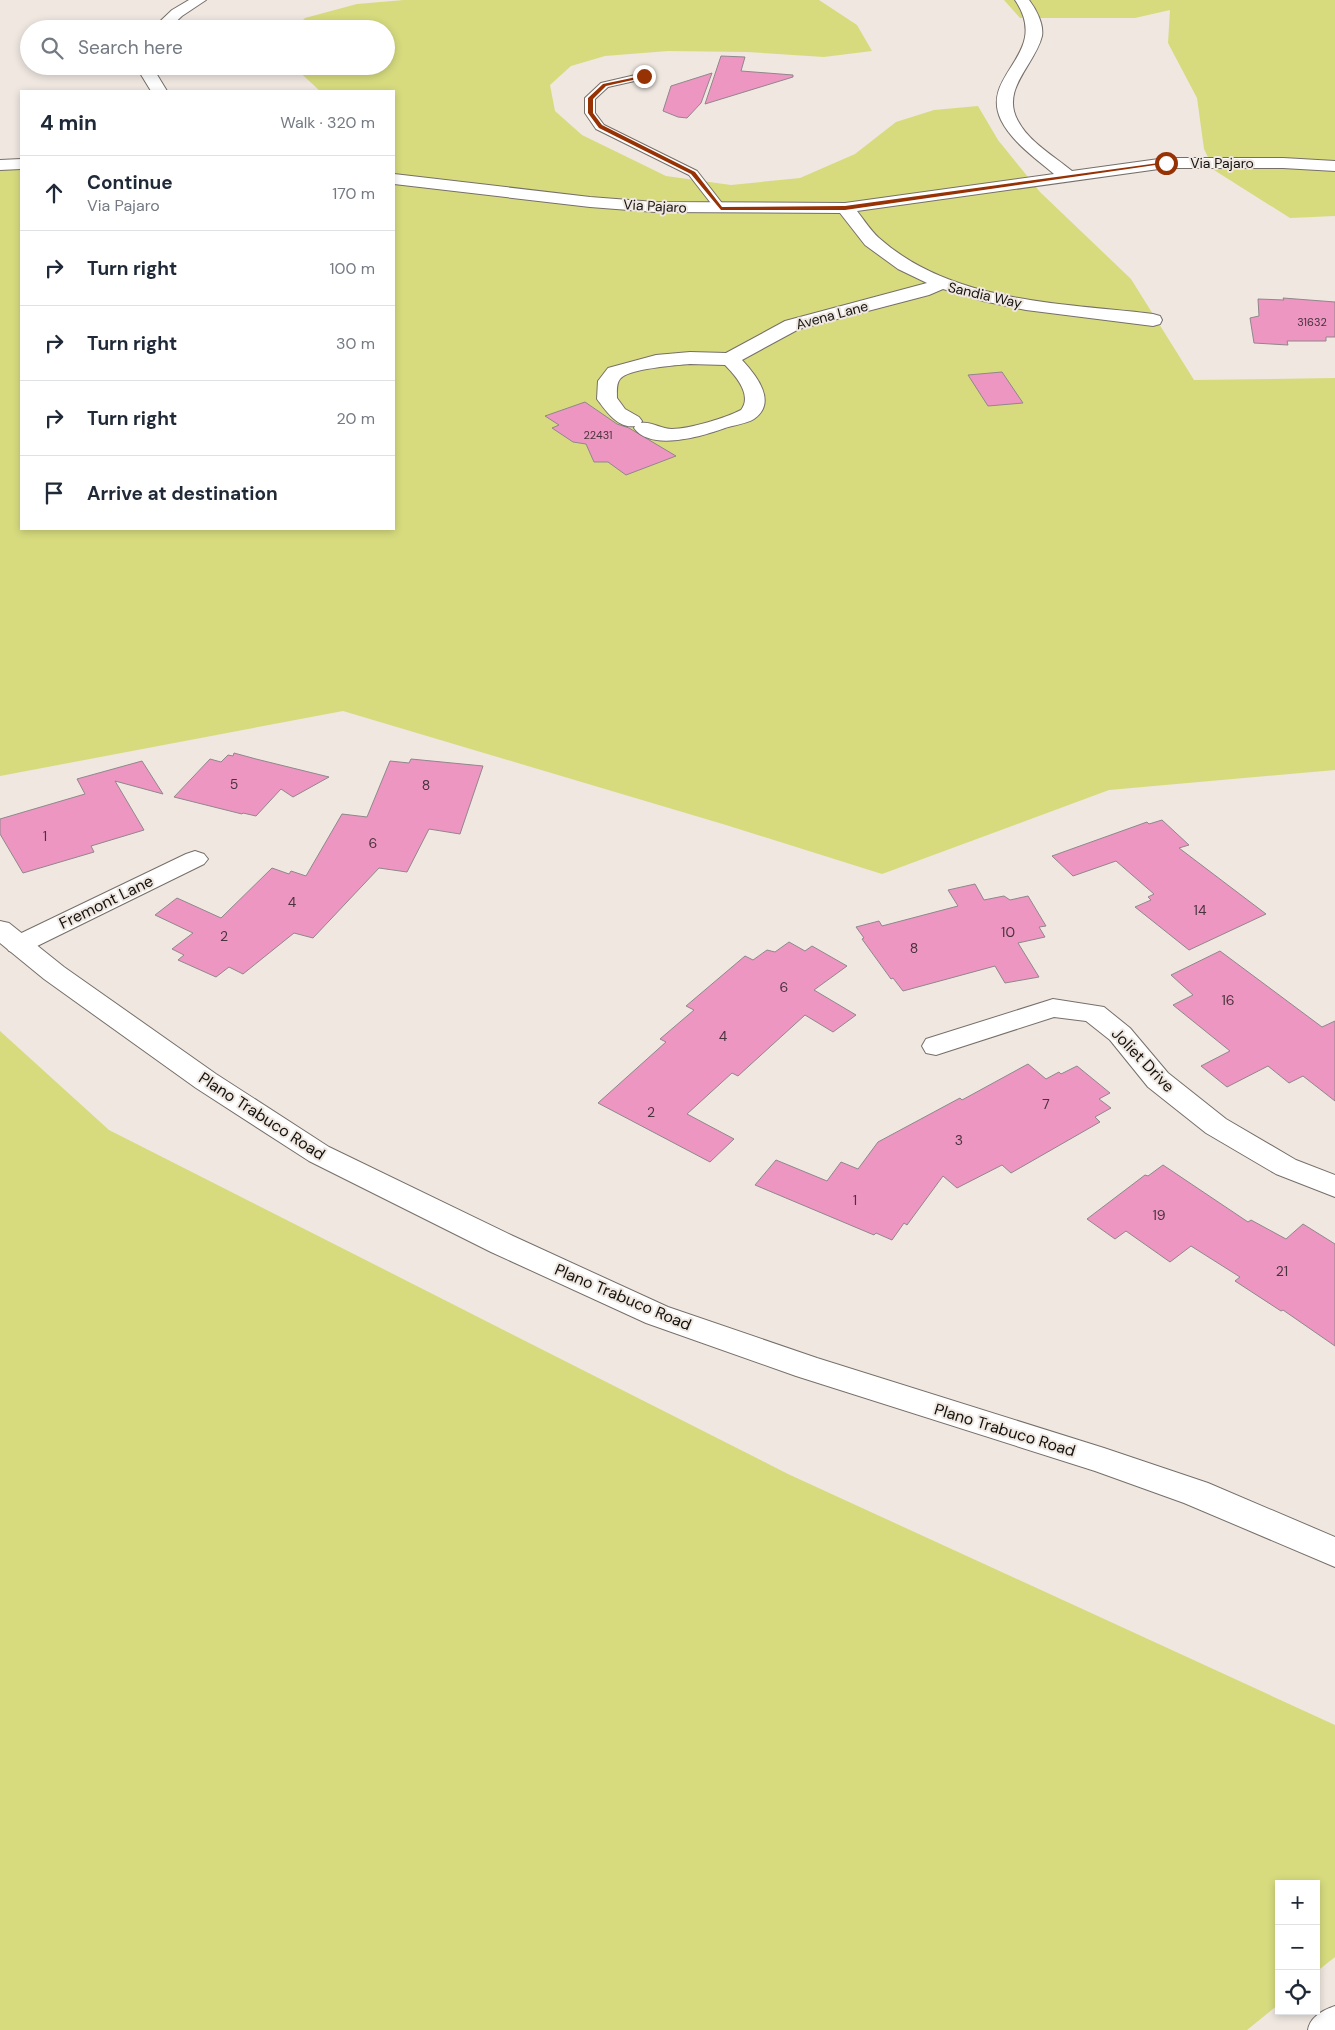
<!DOCTYPE html>
<meta charset="utf-8">
<style>
body{margin:0;font-family:"DM Sans",sans-serif;background:#f2f2f3;color:#1f2937}
.controls{position:absolute;right:15px;bottom:15px;display:grid;overflow:hidden;border-radius:0px;box-shadow:0 2px 8px #0003}
.controls button{width:45px;height:45px;display:grid;place-items:center;padding:0;border:0;border-bottom:1px solid #e0e1e3;background:#fff;color:#1f2937;font:25px sans-serif}
.stop{position:absolute;width:15px;height:15px;margin:-11px;border:4px solid #973205;border-radius:50%;background:#fff}
.stop.end{background:#973205;border-color:#fff;box-shadow:0 1px 5px #0008}
.list{margin:0;padding:0;list-style:none}
h2{display:flex;justify-content:space-between;align-items:center;height:65px;margin:0;padding:0 20px;font-size:21px}
h2 small{font-size:16px;font-weight:400;color:#747a83}
.list li{display:grid;grid-template-columns:32px 1fr auto;gap:15px;align-items:center;box-sizing:border-box;height:75px;padding:0 20px;border-top:1px solid #e0e1e3}
.list b{display:block;font-size:19px;white-space:nowrap}
.list p{margin:0;font-size:16px;white-space:nowrap;color:#747a83}
.list em{font-size:16px;font-style:normal;color:#747a83}
.icon{flex:none;width:28px;height:28px;fill:none;stroke:currentColor;stroke-width:2;stroke-linecap:round;stroke-linejoin:round}
.map{position:relative;flex:none;width:1335px;height:2030px;overflow:hidden}
.search{position:absolute;background:#fff;box-shadow:0 2px 8px #0003;left:20px;top:20px;width:375px;height:55px;display:flex;align-items:center;gap:12px;box-sizing:border-box;padding:0 18px;border-radius:28px;color:#747a83;font-size:19px}
.panel{position:absolute;background:#fff;box-shadow:0 2px 8px #0003;left:20px;top:90px;width:375px;height:440px;border-radius:0px}
.map>svg:first-child{display:block}
.green{fill:#d7db7e}
.building{fill:#ed96c2;stroke:#90878b}
.lines{fill:none;stroke-linecap:round;stroke-linejoin:round}
.service-casing{stroke:#766f69;stroke-width:2}
.minor-casing{stroke:#766f69;stroke-width:2}
.tertiary-casing{stroke:#766f69;stroke-width:2}
.service{fill:#fff;fill-rule:evenodd}
.minor{fill:#fff;fill-rule:evenodd}
.tertiary{fill:#fff;fill-rule:evenodd}
.route{fill:#973205}
.labels{text-anchor:middle;dominant-baseline:central;stroke-width:4;stroke-linejoin:round;paint-order:stroke}
.far-number-label{font-size:11px;fill:#4a333c}
.far-street-label{font-size:14px;fill:#14120f;stroke:#efe7e0}
.number-label{font-size:14px;fill:#4a333c}
.street-label{font-size:16px;fill:#14120f;stroke:#efe7e0}
</style>
<div class="map">
<svg width="1335" height="2030" viewBox="0 0 1335 2030">
<rect width="100%" height="100%" fill="#efe7e0"/>
<path class="green" d="M404,0H819L857,25L872,51L824,57L747,52L668,51L605,56L571,66L550,85L555,111L582,135L666,176L731,185L800,178L855,154L896,122L934,110L978,106L998,140L1040,192L1131,279L1194,380L1335,378V770L1109,790L882,874L726,825L343,711L0,776V167L21,164V529H394V91H320L293,66H386V29H294L305,18L357,4Z
M1004,0H1335V216L1290,218L1214,170L1204,149L1197,98L1168,43L1170,10L1135,18H1020Z
M0,1031L109,1130L788,1474L1335,1725V1957L1316,1972V1884H1279V2004L1247,2030H0Z"/>
<path class="building" d="M721,56L745,57L741,71L793,75V77L705,104Z
M712,73L701,103L687,118L678,117L663,111L671,86Z
M1283,298L1335,302V337H1326V341H1287L1288,345L1254,343L1250,318L1259,316L1258,299L1284,300Z
M1002,372L1023,403L988,406L968,375Z
M585,402L617,424L629,428L676,456L626,475L608,462H594L586,444L573,442L552,428L559,425L545,416Z
M234,753L256,759L329,777L293,797L281,789L256,816L243,813L242,814L174,797L210,759L221,762L228,755L233,756Z
M411,759L483,766L460,834L429,829L407,872L379,868L313,938L294,933L243,974L229,967L216,977L178,960L184,955L172,949L193,933L155,915L177,898L221,918L272,868L289,874L291,871L306,876L342,814L367,817L390,761L409,763Z
M142,761L163,794L115,781L144,830L91,846L94,852L23,873L0,834V819L85,794L77,779Z
M1162,820L1189,845L1179,848L1266,914L1189,950L1135,907L1151,900L1148,897L1154,894L1116,861L1073,876L1052,856L1147,822L1149,824Z
M975,884L984,900L1004,896L1010,900L1028,896L1046,926L1039,927L1045,937L1018,943L1039,977L1005,983L995,966L903,991L893,978L891,979L862,939L864,938L856,927L879,921L882,926L958,906L948,890Z
M789,942L805,951L812,946L847,966L814,990L856,1015L833,1032L805,1015L738,1076L732,1073L687,1114L734,1139L710,1162L598,1103L666,1042L660,1039L694,1010L686,1006L745,956L753,960L767,950L775,952Z
M1220,951L1322,1027L1335,1021V1101L1303,1076L1289,1083L1268,1066L1227,1087L1201,1066L1230,1051L1173,1005L1193,995L1171,975Z
M1028,1064L1046,1079L1059,1072L1061,1074L1077,1066L1110,1093L1099,1099L1111,1108L1095,1117L1100,1122L1011,1173L1002,1165L957,1188L943,1176L907,1225L904,1223L892,1240L876,1233L874,1235L755,1185L776,1160L827,1181L841,1162L858,1169L878,1142L960,1098L962,1100Z
M1163,1165L1248,1222L1251,1220L1286,1239L1303,1224L1335,1244V1346L1283,1310L1281,1311L1235,1281L1240,1277L1191,1246L1170,1262L1126,1231L1115,1239L1087,1219L1145,1175L1148,1176Z"/>
<g class="lines">
<g class="service-casing">
<path id="service" d="M644,73L649,76L648,78L608,87L595,99V113L604,125L697,171L725,207L726,209L725,211H717L689,175L596,129L585,113V98L601,83Z
M1335,2006V2030H1308C1310,2017 1323,2010 1335,2006Z"/>
</g>
<g class="minor-casing">
<path id="minor" d="M189,0H206L182,16L168,29H152L172,10Z
M1015,0H1029C1036,9 1044,24 1042,36C1035,65 1000,89 1018,121C1029,142 1054,156 1072,171L1166,158H1283L1335,161V171L1283,168H1166L857,211C864,220 871,231 879,238C952,303 1061,303 1153,314L1160,316L1162,320L1160,324L1153,326L1026,310L983,301L943,289L929,295L799,329L742,360C756,375 778,402 754,419C746,424 734,425 725,428C703,436 651,452 634,428L635,426C618,429 606,411 597,399L598,381L608,368L656,355L690,352L726,353L785,321L927,283L898,269L865,245L840,213L655,212L590,207L394,184V174L590,197L655,202L845,203L1054,174C1035,158 1012,142 1001,120C979,74 1052,54 1015,0ZM690,364L725,365C735,375 753,395 741,410C726,418 689,429 672,429C661,429 651,421 641,423L642,421L639,417L625,409L617,398C617,392 616,384 620,379C627,369 677,365 690,364Z
M140,66H156V73L167,91H151L140,73Z
M21,159V169L0,170V160Z
M195,851L204,854L208,859L204,864L27,951L18,953L9,951L5,945L9,939L186,854Z
M1053,999L1104,1007L1130,1028L1168,1073L1226,1119L1296,1160L1335,1175V1197L1276,1174L1206,1133L1148,1087L1110,1040L1086,1021L1054,1017L936,1055L926,1053L922,1046L926,1039Z"/>
</g>
<g class="tertiary-casing">
<path id="tertiary" d="M0,921L9,923L64,967L216,1074L329,1147L513,1236L668,1307L817,1358L1104,1448L1208,1483L1335,1537V1567L1184,1503L1095,1471L796,1376L646,1323L491,1252L309,1161L196,1088L44,979L0,943Z"/>
</g>
<use href="#service" class="service"/>
<use href="#minor" class="minor"/>
<use href="#tertiary" class="tertiary"/>
</g>
<path class="route" d="M646,75V77L606,86L593,99V113L602,125L695,172L722,207L845,206L1166,162L1169,163L845,210H721L691,174L599,128L588,113V98L603,84Z"/>
<g class="labels">
<g class="far-number-label">
<text x="1312" y="322">31632</text>
<text x="598" y="435">22431</text>
</g>
<g class="far-street-label">
<text x="1222" y="163">Via Pajaro</text>
<text transform="translate(655 206) rotate(3)">Via Pajaro</text>
<text transform="translate(985 295) rotate(13)">Sandia Way</text>
<text transform="translate(832 315) rotate(-15)">Avena Lane</text>
</g>
<g class="number-label">
<text x="234" y="784">5</text>
<text x="426" y="785">8</text>
<text x="45" y="836">1</text>
<text x="373" y="843">6</text>
<text x="292" y="902">4</text>
<text x="1200" y="910">14</text>
<text x="1008" y="932">10</text>
<text x="224" y="936">2</text>
<text x="914" y="948">8</text>
<text x="784" y="987">6</text>
<text x="1228" y="1000">16</text>
<text x="723" y="1036">4</text>
<text x="1046" y="1104">7</text>
<text x="651" y="1112">2</text>
<text x="959" y="1140">3</text>
<text x="855" y="1200">1</text>
<text x="1159" y="1215">19</text>
<text x="1282" y="1271">21</text>
</g>
<g class="street-label">
<text transform="translate(106 902) rotate(-26)">Fremont Lane</text>
<text transform="translate(1143 1060) rotate(46)">Joliet Drive</text>
<text transform="translate(262 1116) rotate(33)">Plano Trabuco Road</text>
<text transform="translate(623 1297) rotate(23)">Plano Trabuco Road</text>
<text transform="translate(1005 1430) rotate(17)">Plano Trabuco Road</text>
</g>
</g>
</svg>
<div class="controls">
<button>+</button>
<button>−</button>
<button><svg class="icon" aria-label="locate" viewBox="0 0 24 24"><circle cx="12" cy="12" r="6"/><path d="M12 2v4M12 18v4M2 12h4M18 12h4"/></svg></button>
</div>
<div class="stop" style="left:1166px;top:163px"></div>
<div class="stop end" style="left:644px;top:76px"></div>
<div class="search"><svg class="icon" aria-label="search" viewBox="0 0 24 24"><circle cx="10" cy="10" r="6"/><path d="M15 15l6 6"/></svg>Search here</div>
<section class="panel">
<h2>4 min<small>Walk · 320 m</small></h2>
<ul class="list">
<li><svg class="icon" aria-label="ahead" viewBox="0 0 24 24"><path d="M12 20V5M6 11l6-6 6 6"/></svg><div><b>Continue</b><p>Via Pajaro</p></div><em>170 m</em></li>
<li><svg class="icon" aria-label="right" viewBox="0 0 24 24"><path d="M7 20v-9h11M14 6l5 5-5 5"/></svg><div><b>Turn right</b></div><em>100 m</em></li>
<li><svg class="icon" aria-label="right" viewBox="0 0 24 24"><path d="M7 20v-9h11M14 6l5 5-5 5"/></svg><div><b>Turn right</b></div><em>30 m</em></li>
<li><svg class="icon" aria-label="right" viewBox="0 0 24 24"><path d="M7 20v-9h11M14 6l5 5-5 5"/></svg><div><b>Turn right</b></div><em>20 m</em></li>
<li><svg class="icon" aria-label="arrive" viewBox="0 0 24 24"><path d="M6 21V4h12l-3 4 3 4H6"/></svg><div><b>Arrive at destination</b></div></li>
</ul>
</section>
</div>
